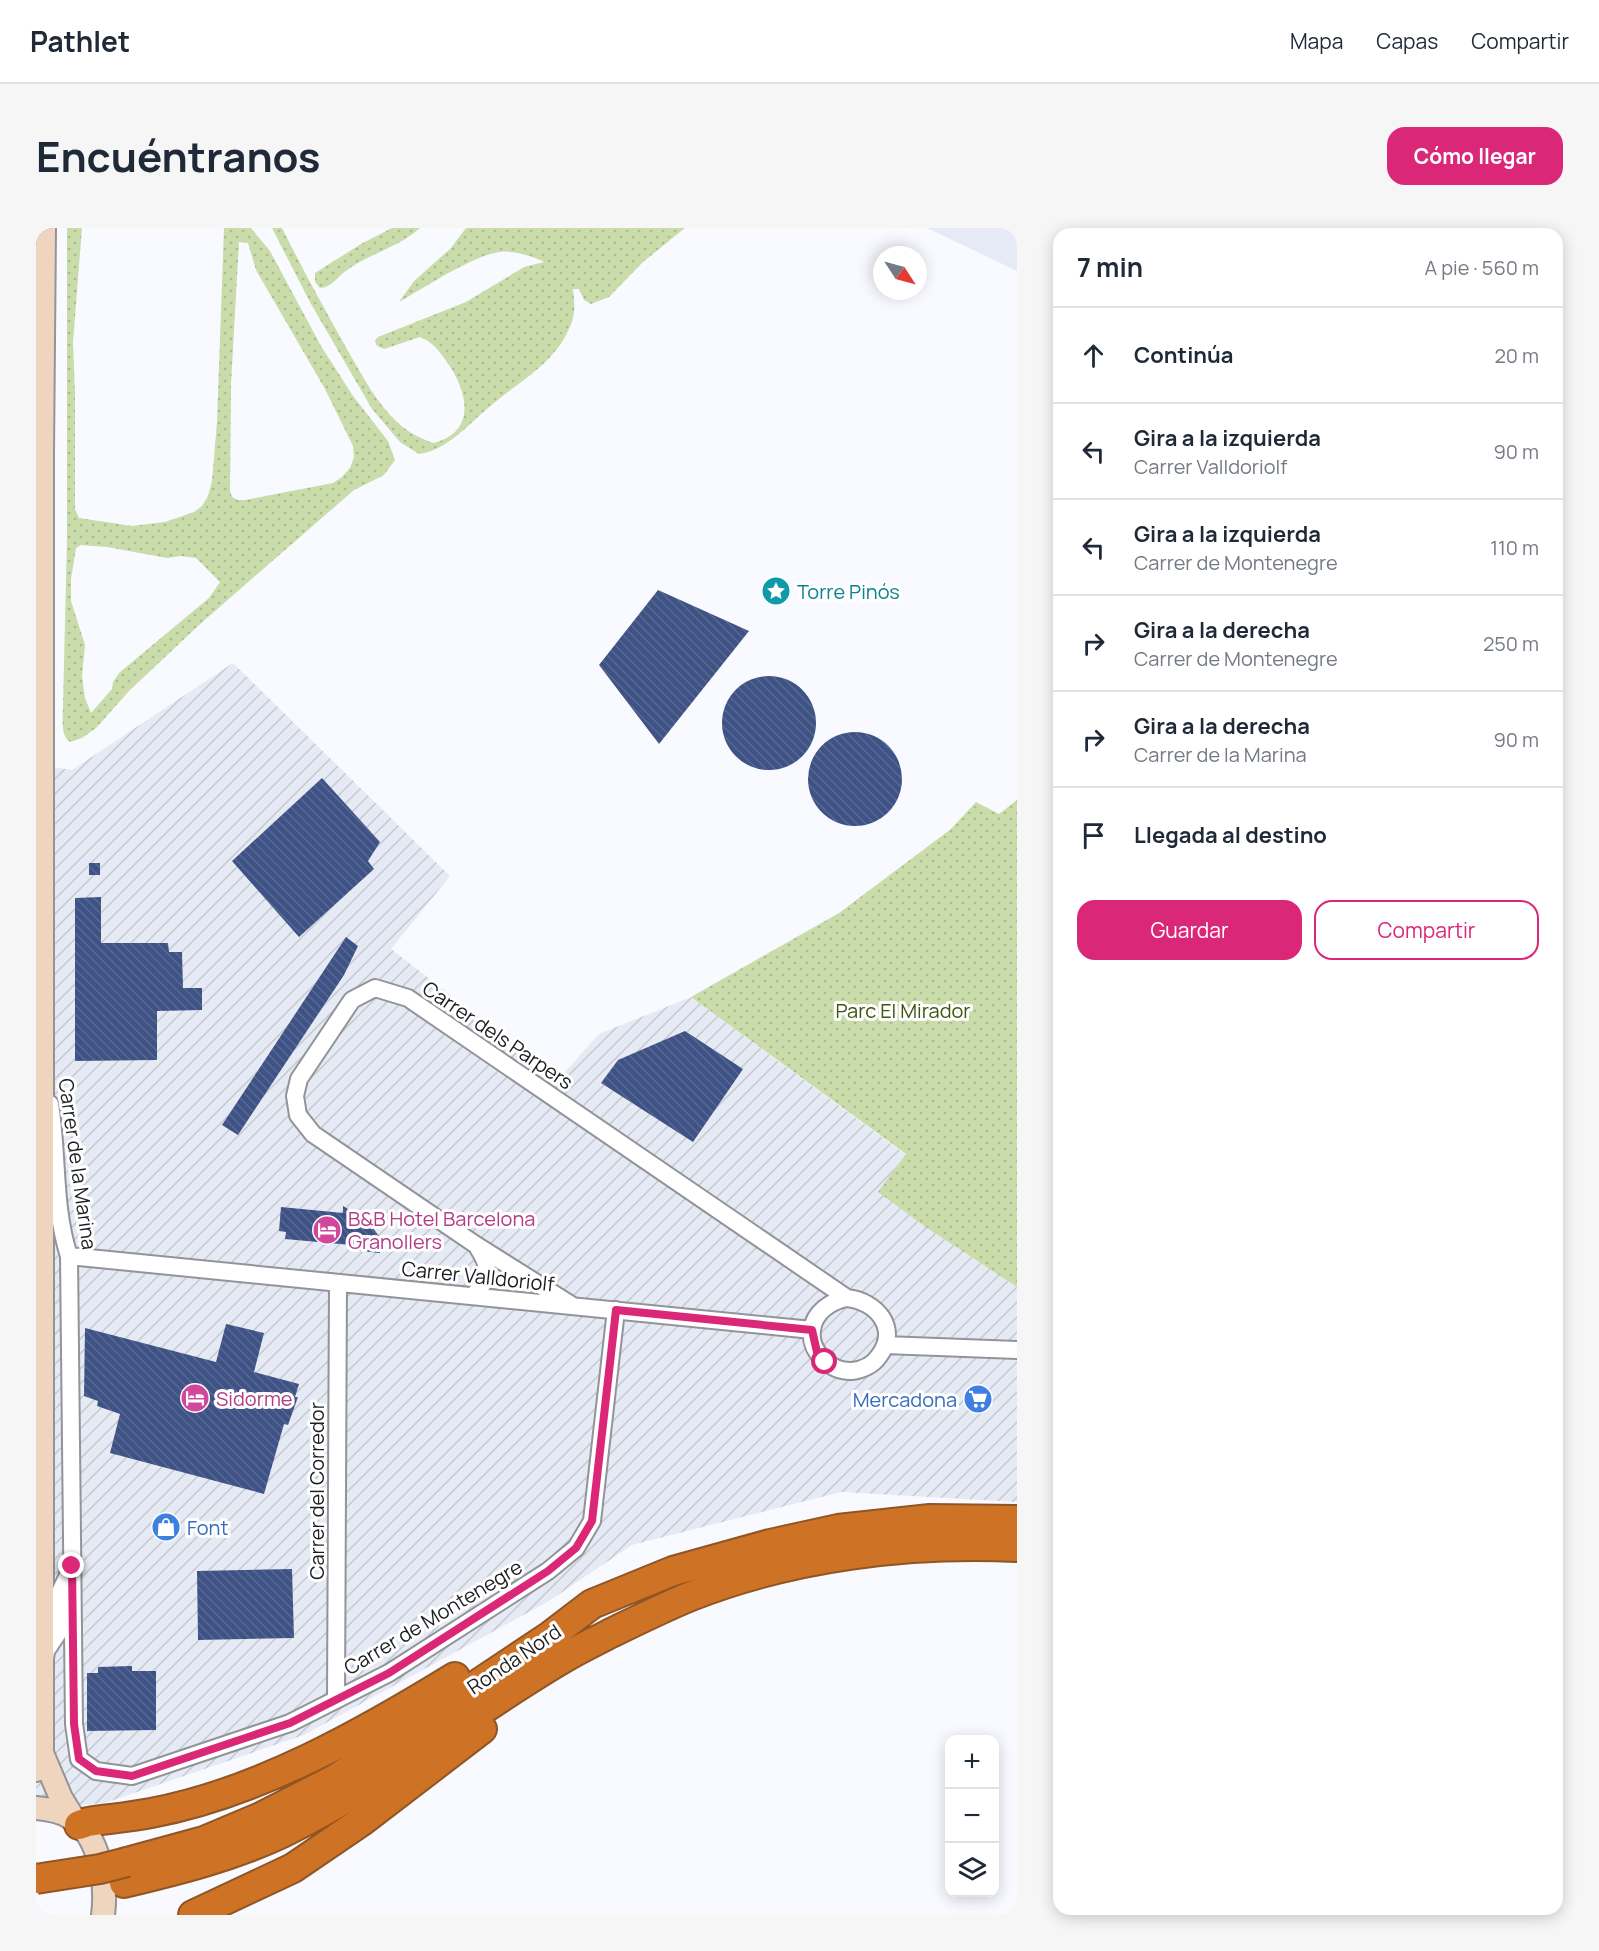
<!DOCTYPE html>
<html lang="es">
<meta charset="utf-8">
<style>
body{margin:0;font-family:Manrope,sans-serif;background:#f6f6f7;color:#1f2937}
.controls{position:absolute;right:18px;bottom:18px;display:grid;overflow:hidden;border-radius:12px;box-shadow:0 3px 15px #0003}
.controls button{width:54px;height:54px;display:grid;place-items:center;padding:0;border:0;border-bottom:2px solid #e0e1e3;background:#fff;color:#1f2937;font:30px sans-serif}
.compass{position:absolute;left:837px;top:18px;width:54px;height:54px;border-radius:50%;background:#fff;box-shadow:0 3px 15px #0003;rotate:126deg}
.stop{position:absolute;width:18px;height:18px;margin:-14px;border:4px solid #db2777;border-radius:50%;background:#fff}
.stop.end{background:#db2777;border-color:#fff;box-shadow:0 2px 6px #0008}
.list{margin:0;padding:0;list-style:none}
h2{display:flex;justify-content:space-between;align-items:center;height:78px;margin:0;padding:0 24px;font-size:26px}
h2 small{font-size:20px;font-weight:400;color:#747a83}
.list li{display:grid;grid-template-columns:39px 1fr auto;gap:18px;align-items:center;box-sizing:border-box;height:96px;padding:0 24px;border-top:2px solid #e0e1e3}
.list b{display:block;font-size:22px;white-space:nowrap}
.list p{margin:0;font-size:20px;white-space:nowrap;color:#747a83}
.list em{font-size:20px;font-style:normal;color:#747a83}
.actions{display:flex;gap:12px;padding:18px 24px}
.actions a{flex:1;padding:14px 0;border:2px solid #db2777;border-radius:18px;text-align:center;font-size:21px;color:#db2777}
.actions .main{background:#db2777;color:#fff}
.icon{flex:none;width:33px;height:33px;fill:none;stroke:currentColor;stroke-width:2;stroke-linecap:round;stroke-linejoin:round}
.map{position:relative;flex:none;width:981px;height:1687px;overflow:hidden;border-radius:18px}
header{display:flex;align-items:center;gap:36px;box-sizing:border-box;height:84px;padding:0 30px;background:#fff;border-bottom:2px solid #e0e1e3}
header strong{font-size:28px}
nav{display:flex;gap:33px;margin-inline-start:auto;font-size:21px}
.intro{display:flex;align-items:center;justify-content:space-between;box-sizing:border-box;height:144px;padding:0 36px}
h1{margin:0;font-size:42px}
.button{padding:15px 27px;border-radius:18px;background:#db2777;color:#fff;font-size:21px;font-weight:700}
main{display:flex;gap:36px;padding:0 36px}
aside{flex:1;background:#fff;border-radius:18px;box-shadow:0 3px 15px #0003}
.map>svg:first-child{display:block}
.industrial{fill:url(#industrial-furrows)}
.built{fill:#e6eaf4}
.grass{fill:url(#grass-dots);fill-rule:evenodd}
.building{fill:url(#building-back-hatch)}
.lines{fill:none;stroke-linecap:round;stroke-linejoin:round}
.street-casing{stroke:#92949a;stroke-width:20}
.secondary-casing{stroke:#92949a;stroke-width:26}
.highway-casing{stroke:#905524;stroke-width:32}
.street{stroke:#fff;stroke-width:16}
.secondary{stroke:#f0d5be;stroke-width:22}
.highway{stroke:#ce7326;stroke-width:28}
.highway-bridge-casing{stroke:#905524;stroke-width:32;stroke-linecap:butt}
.highway-bridge{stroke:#ce7326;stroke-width:28}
.route{stroke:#db2777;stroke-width:8}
.labels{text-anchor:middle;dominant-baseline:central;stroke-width:6;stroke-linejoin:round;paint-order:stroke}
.culture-label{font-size:20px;fill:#0d838f;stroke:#fff;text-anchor:start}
.park-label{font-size:20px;fill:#415512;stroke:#fff}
.street-label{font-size:20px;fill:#1c1d1f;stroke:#fff}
.hotel-label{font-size:20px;fill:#b23c85;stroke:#fff;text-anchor:start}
.shop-label{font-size:20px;fill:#366cbe;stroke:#fff;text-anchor:end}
</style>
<header>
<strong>Pathlet</strong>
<nav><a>Mapa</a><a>Capas</a><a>Compartir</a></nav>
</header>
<div class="intro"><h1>Encuéntranos</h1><a class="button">Cómo llegar</a></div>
<main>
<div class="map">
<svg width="981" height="1687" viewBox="0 0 981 1687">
<defs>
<pattern id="industrial-furrows" width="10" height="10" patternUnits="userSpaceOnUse" patternTransform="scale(1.5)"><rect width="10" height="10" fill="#e6eaf4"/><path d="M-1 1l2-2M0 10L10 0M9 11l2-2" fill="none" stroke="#c5c8d1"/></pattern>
<pattern id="grass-dots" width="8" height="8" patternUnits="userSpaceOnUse" patternTransform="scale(1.5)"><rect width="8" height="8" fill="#c9dcaa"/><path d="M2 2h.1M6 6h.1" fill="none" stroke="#acbc92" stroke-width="1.8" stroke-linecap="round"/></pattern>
<pattern id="building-back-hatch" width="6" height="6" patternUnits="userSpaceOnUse" patternTransform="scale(1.5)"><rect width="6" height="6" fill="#3e5285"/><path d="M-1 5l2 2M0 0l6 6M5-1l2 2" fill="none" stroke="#576790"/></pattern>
</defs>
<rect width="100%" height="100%" fill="#f8faff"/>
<path class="industrial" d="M197,435L414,648L355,721L523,851L563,806L655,769L870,927L843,964L888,998L981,1059V1274L805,1264L596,1317L513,1373L268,1507L69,1575L0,1581V536L36,542Z"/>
<path class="built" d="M891,0H981V43Z"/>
<path class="grass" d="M31,0H46L37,114L39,165V281L43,290L96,298L129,294L158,284L166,278L172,268L176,253L181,194L188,0H215L234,23L285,118L317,168L352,213L359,232L348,247L318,262L163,397L93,463L60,500L46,510L34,514C24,507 27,490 27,479L31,310ZM203,14L212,15L220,42L289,161L317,218L318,229L314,240L306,249L297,255L209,272H202L196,269L194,263L195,156ZM45,317L71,319L131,330L145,328L160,330L184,354L173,370L83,445L77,454L76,461L55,485L49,470L46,448L49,417L35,373V351L40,320Z
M236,0H246C267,42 289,82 312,123C326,147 341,176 362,195C373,205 385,211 398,215C442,203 431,162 411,134C403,123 397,114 384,109L348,121L341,118L339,113L342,109L430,74L488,39L508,34C497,28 476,22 463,24C436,28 388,60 363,74L378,53L415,20L430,0H649L607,34L573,69L555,76L548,72L543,61H537C539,79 540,88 531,105C516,136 483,154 458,175C435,193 413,222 383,226L364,214L336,181L275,76Z
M356,0H384C362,20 331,26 307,45C300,51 294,60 284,60L279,54V45L325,16Z
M981,572V1059L888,998L842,964L870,926L655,769L803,685L915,601L940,574L963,586Z"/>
<path class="building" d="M622,362L713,403L623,516L563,437Z
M686 495a47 47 0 1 1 94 0a47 47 0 1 1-94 0Z
M772 551a47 47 0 1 1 94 0a47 47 0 1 1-94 0Z
M286,550L344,614L332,633L338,641L263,709L196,633Z
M53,635H64V647H53Z
M65,669V715H132L133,724H146L147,760H166V782L121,783V832L39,833V670Z
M310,709L322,718L308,747L202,907L186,897Z
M649,803L707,841L657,914L565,855L582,832Z
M307,978L320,986L334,988L333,995L343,1008L344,1025L315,1022V1017L249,1011L250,1004L243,1003L245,979L307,985Z
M190,1096L228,1105L218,1144L263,1156L259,1169H262L252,1197L248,1196L228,1266L74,1225L84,1186L61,1178L62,1173L48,1168L49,1100L180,1134Z
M256,1341L258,1410L162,1412L161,1343Z
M96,1438V1443H120V1502L51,1503V1445H62V1439Z"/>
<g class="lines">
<g class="street-casing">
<path id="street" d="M14,876C22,927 17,979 33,1028L38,1496L43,1531L60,1543L96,1548L254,1495L353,1445L512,1343L540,1320L556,1293L580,1082
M33,1028L776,1102
M437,1068C454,1049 456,1042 442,1020
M811,1070C840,1073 864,1100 843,1128C837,1137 826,1142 816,1143C795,1144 773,1124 776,1102C778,1084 795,1073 811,1070Z
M537,1078L440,1017L277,906L262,887L259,868L263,851L316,772L339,760L372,770L811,1070
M849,1117L981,1122
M9,1431L10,1423L22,1405L25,1362L34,1343
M300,1471L302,1055"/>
</g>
<g class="secondary-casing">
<path id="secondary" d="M6,1525L25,1570L38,1591
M0,1542L6,1525V226L8,0
M0,1580C12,1581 25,1583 35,1590C64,1607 71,1657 67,1687"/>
</g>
<g class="highway-casing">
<path id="highway" d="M43,1597L52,1594C73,1591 94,1589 115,1585C222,1565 328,1505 419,1449
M91,1634L168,1613L225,1589L301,1550L514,1408L556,1376L637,1343L734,1316L802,1301L894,1291L981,1292
M88,1655C142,1642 195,1629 246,1605C346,1557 432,1486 528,1430C543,1421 560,1413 575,1405C602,1392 628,1379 655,1368C757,1328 872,1314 981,1319
M157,1687L257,1640L326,1593L446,1501"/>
</g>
<use href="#street" class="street"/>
<use href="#secondary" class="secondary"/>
<use href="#highway" class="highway"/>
<g class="highway-bridge-casing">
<path id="highway-bridge" d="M0,1651L64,1641L91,1634"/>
</g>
<use href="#highway-bridge" class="highway-bridge"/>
</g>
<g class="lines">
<path class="route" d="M36,1338L38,1496L43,1531L60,1543L96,1548L254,1495L353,1445L512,1343L540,1320L556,1293L580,1082L776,1102L781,1124L789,1134"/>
</g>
<defs>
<g id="sight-disc" transform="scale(1.5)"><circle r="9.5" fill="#0f9aa8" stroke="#fff"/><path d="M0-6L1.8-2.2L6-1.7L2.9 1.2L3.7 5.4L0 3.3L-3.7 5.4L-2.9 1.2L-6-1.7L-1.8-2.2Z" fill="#fff"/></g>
<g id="hotel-disc" transform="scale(1.5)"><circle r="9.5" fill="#d1479c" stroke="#fff"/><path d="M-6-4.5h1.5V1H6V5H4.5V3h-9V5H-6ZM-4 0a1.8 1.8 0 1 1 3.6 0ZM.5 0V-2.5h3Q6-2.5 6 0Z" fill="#fff"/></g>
<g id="supermarket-disc" transform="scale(1.5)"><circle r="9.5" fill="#3f7fe0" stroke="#fff"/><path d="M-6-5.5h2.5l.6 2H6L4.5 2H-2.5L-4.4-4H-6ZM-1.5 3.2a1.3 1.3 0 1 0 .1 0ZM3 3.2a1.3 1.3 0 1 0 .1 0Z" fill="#fff"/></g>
<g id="shop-disc" transform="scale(1.5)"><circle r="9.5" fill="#3f7fe0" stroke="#fff"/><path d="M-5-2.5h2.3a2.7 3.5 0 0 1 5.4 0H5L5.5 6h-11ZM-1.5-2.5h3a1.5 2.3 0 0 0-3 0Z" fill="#fff"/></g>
</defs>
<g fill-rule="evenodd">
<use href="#sight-disc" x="740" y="363"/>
<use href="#hotel-disc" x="291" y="1002"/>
<use href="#hotel-disc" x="159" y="1170"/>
<use href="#supermarket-disc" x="942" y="1171"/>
<use href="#shop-disc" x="130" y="1299"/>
</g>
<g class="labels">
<g class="culture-label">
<text x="761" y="363">Torre Pinós</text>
</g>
<g class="park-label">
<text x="867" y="782">Parc El Mirador</text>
</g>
<g class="street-label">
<text transform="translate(462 807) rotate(34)">Carrer dels Parpers</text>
<text transform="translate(42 936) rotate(82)">Carrer de la Marina</text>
<text transform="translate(442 1048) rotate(6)">Carrer Valldoriolf</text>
<text transform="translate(280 1263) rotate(-90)">Carrer del Corredor</text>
<text transform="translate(397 1389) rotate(-31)">Carrer de Montenegre</text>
<text transform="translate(478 1431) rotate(-34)">Ronda Nord</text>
</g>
<g class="hotel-label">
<text x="312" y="990">B&amp;B Hotel Barcelona<tspan x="312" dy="23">Granollers</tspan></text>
<text x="180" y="1170">Sidorme</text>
</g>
<g class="shop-label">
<text x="921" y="1171">Mercadona</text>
<text x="151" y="1299" text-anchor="start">Font</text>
</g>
</g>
</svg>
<div class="controls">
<button>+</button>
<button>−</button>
<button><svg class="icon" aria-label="layers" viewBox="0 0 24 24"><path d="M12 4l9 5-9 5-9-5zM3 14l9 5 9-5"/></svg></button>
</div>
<svg class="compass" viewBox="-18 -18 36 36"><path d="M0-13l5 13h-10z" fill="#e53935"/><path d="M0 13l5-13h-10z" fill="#747a83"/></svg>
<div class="stop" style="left:789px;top:1134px"></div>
<div class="stop end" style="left:36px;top:1338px"></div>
</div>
<aside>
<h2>7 min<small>A pie · 560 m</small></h2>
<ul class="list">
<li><svg class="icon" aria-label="ahead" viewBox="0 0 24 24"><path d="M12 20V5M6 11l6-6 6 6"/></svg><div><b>Continúa</b></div><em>20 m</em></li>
<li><svg class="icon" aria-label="left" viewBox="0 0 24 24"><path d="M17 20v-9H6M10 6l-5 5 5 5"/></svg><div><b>Gira a la izquierda</b><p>Carrer Valldoriolf</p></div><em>90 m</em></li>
<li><svg class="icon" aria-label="left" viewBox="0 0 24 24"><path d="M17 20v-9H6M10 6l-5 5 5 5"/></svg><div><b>Gira a la izquierda</b><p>Carrer de Montenegre</p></div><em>110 m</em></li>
<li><svg class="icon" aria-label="right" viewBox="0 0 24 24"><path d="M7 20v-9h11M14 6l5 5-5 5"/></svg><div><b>Gira a la derecha</b><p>Carrer de Montenegre</p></div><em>250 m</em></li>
<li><svg class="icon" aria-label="right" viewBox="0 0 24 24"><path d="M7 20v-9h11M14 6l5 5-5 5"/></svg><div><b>Gira a la derecha</b><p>Carrer de la Marina</p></div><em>90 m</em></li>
<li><svg class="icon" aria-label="arrive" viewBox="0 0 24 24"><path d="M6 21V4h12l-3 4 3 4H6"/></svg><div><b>Llegada al destino</b></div></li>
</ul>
<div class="actions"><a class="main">Guardar</a><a>Compartir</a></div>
</aside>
</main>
